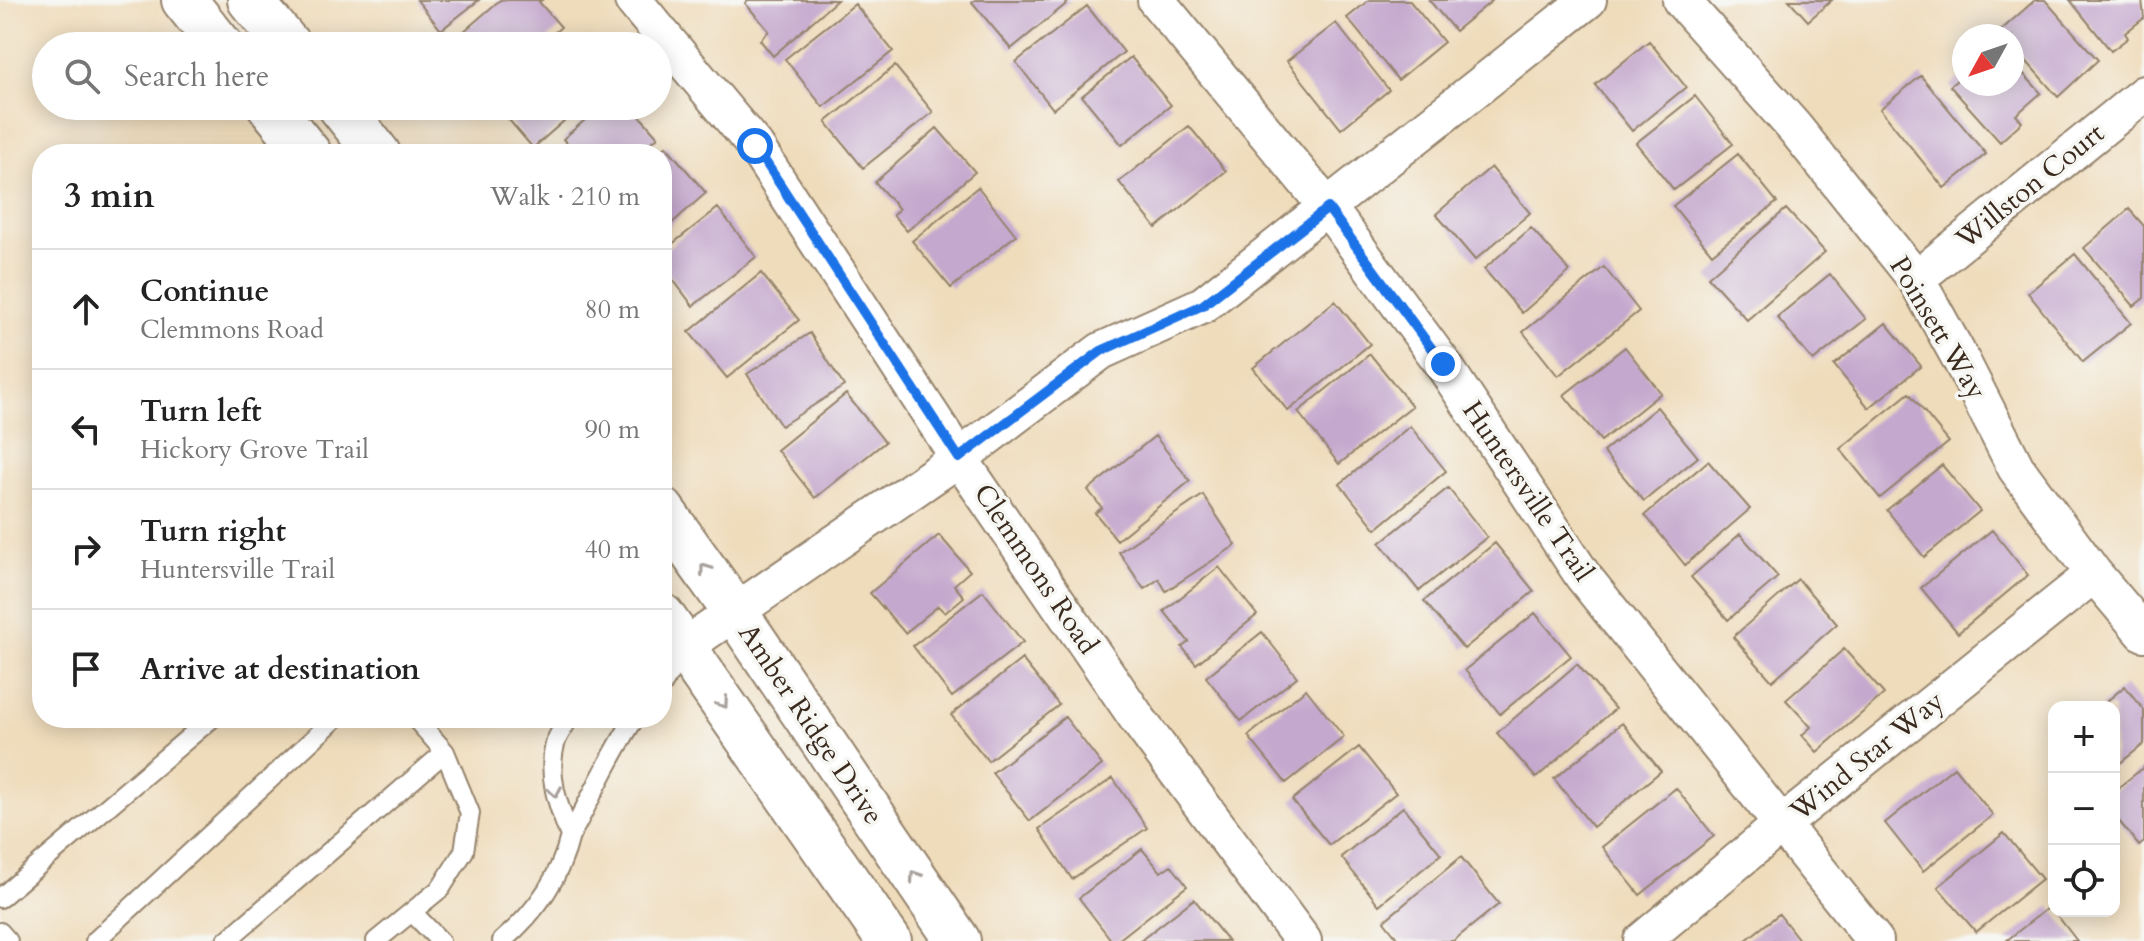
<!DOCTYPE html>
<meta charset="utf-8">
<style>
body{margin:0;font-family:Cardo,serif;background:#f2f2f2;color:#222}
.controls{position:absolute;right:24px;bottom:24px;display:grid;overflow:hidden;border-radius:16px;box-shadow:0 4px 20px #0003}
.controls button{width:72px;height:72px;display:grid;place-items:center;padding:0;border:0;border-bottom:2px solid #e0e0e0;background:#fff;color:#222;font:40px sans-serif}
.compass{position:absolute;left:1952px;top:24px;width:72px;height:72px;border-radius:50%;background:#fff;box-shadow:0 4px 20px #0003;rotate:230deg}
.stop{position:absolute;width:24px;height:24px;margin:-18px;border:6px solid #1a73e8;border-radius:50%;background:#fff}
.stop.end{background:#1a73e8;border-color:#fff;box-shadow:0 2px 8px #0008}
.list{margin:0;padding:0;list-style:none}
h2{display:flex;justify-content:space-between;align-items:center;height:104px;margin:0;padding:0 32px;font-size:34px}
h2 small{font-size:26px;font-weight:400;color:#767676}
.list li{display:grid;grid-template-columns:52px 1fr auto;gap:24px;align-items:center;box-sizing:border-box;height:120px;padding:0 32px;border-top:2px solid #e0e0e0}
.list b{display:block;font-size:30px;white-space:nowrap}
.list p{margin:0;font-size:26px;white-space:nowrap;color:#767676}
.list em{font-size:26px;font-style:normal;color:#767676}
.icon{flex:none;width:44px;height:44px;fill:none;stroke:currentColor;stroke-width:2;stroke-linecap:round;stroke-linejoin:round}
.map{position:relative;flex:none;width:2144px;height:941px;overflow:hidden}
.search{position:absolute;background:#fff;box-shadow:0 4px 20px #0003;left:32px;top:32px;width:640px;height:88px;display:flex;align-items:center;gap:20px;box-sizing:border-box;padding:0 28px;border-radius:44px;color:#767676;font-size:30px}
.panel{position:absolute;background:#fff;box-shadow:0 4px 20px #0003;left:32px;top:144px;width:640px;height:584px;border-radius:32px}
.map>svg:first-child{display:block}
.building{fill:#c4a8ce}
.lines{fill:none;stroke-linecap:round;stroke-linejoin:round}
.service-casing{stroke:#95836c;stroke-width:22}
.minor-casing{stroke:#95836c;stroke-width:40}
.tertiary-casing{stroke:#95836c;stroke-width:48}
.service{stroke:#fff;stroke-width:18}
.minor{stroke:#fff;stroke-width:36}
.tertiary{stroke:#fff;stroke-width:44}
.oneway{stroke:#a79f9a}
.route{stroke:#1a73e8;stroke-width:10}
.labels{text-anchor:middle;dominant-baseline:central;stroke-width:7;stroke-linejoin:round;paint-order:stroke}
.street-label{font-size:28px;fill:#3b2a1e;stroke:#f6f6f2}
</style>
<div class="map">
<svg width="2144" height="941" viewBox="0 0 2144 941">
<rect width="100%" height="100%" fill="#f6f6f2"/>
<filter id="ink" filterUnits="userSpaceOnUse"><feTurbulence type="fractalNoise" baseFrequency=".0125" numOctaves="2"/><feDisplacementMap in="SourceGraphic" scale="16" xChannelSelector="R" yChannelSelector="G"/><feConvolveMatrix kernelMatrix="1 2 1 2 8 2 1 2 1" color-interpolation-filters="sRGB"/></filter>
<filter id="wash" filterUnits="userSpaceOnUse"><feTurbulence type="fractalNoise" baseFrequency=".006" numOctaves="4" result="noise"/><feDisplacementMap in="SourceGraphic" scale="32" xChannelSelector="R" yChannelSelector="G"/><feGaussianBlur stdDeviation="1.8" result="paint"/><feColorMatrix in="noise" values="0 0 0 0 0 0 0 0 0 0 0 0 0 0 0 0 0 1.4 0 .05"/><feComposite in="paint" operator="in"/></filter>
<g filter="url(#wash)">
<rect width="100%" height="100%" fill="#efdcbb"/>
<g id="blocks">
<path class="building" d="M417,0H479L441,30Z
M500,0H542L539,2L561,27L539,46H463L456,38Z
M748,0H837L773,56L760,40L769,31L745,3Z
M975,0H1071L1011,49L972,2Z
M1369,0H1409L1444,42L1398,80L1347,18Z
M1429,0H1493L1455,31Z
M1789,0H1832L1808,21Z
M2035,0H2045L2098,60L2058,97L2012,45V36H2004L2000,31Z
M2070,0H2142L2144,18L2125,33L2128,38L2111,51Z
M855,4L893,51L823,107L785,59Z
M1087,6L1124,52L1053,109L1016,62Z
M1336,23L1389,90L1341,129L1287,61Z
M1649,41L1686,87L1632,131L1595,85Z
M1131,57L1171,105L1122,145L1082,96Z
M2012,61L2041,93L2016,115L2022,122L2000,142L1950,86L1964,74V84H2012Z
M895,66L933,112L863,168L826,122Z
M1921,76L1986,154L1944,188L1880,109Z
M1695,96L1733,144L1674,190L1636,143Z
M497,106H581L533,148Z
M601,106H631L658,137L638,154H576L563,139Z
M1189,126L1226,171L1156,228L1119,182Z
M937,128L975,172L907,231L893,215L899,209L875,182Z
M666,146L706,193L662,232V154H658Z
M1738,154L1777,202L1712,254L1673,206Z
M1491,167L1530,213L1475,260L1436,214Z
M978,187L1016,235L951,288L912,241Z
M718,208L756,257L693,306L662,265V252Z
M1786,209L1825,252L1747,320L1708,277Z
M2129,209L2144,226V298L2134,306L2084,248Z
M1531,228L1570,271L1522,313L1484,269Z
M2075,254L2131,323L2083,362L2028,293Z
M1604,267L1639,311L1558,376L1523,332Z
M761,273L799,320L727,378L689,332Z
M1830,274L1866,319L1813,361L1777,317Z
M1335,301L1370,344L1288,411L1253,368Z
M1886,323L1921,366L1869,408L1834,365Z
M810,333L844,386L781,426L747,374Z
M1625,347L1661,393L1601,441L1564,395Z
M1370,354L1412,406L1339,464L1298,412Z
M1909,393L1949,442L1880,498L1840,449Z
M846,394L885,442L815,498L777,450Z
M1657,407L1698,457L1644,501L1603,452Z
M1410,426L1446,471L1376,529L1340,484Z
M1155,436L1190,481L1117,540L1095,513L1102,508L1088,490Z
M1708,461L1750,509L1685,565L1645,515Z
M1942,465L1980,511L1924,557L1887,510Z
M1448,488L1487,537L1419,591L1380,543Z
M1203,495L1236,545L1166,591L1159,579L1144,589L1119,552Z
M1992,530L2028,575L1958,633L1921,588Z
M1740,534L1778,577L1728,620L1691,577Z
M939,535L970,571L954,585L964,597L945,613L938,606L905,633L870,593Z
M1495,543L1534,591L1464,649L1424,601Z
M1219,567L1257,615L1196,664L1182,647L1189,642L1164,611Z
M1798,579L1837,624L1772,681L1733,637Z
M983,591L1023,642L952,697L913,646Z
M1535,613L1571,656L1500,714L1465,670Z
M1262,632L1297,677L1241,721L1206,677Z
M1844,649L1884,694L1817,752L1802,735L1811,727L1786,700Z
M1022,659L1059,705L988,761L951,715Z
M1577,664L1615,709L1536,778L1497,733Z
M2125,686L2144,710V744L2114,768V707H2100Z
M1306,689L1344,737L1286,783L1248,736Z
M1065,717L1102,765L1030,821L992,773Z
M1622,723L1661,771L1593,827L1554,779Z
M1359,747L1396,793L1329,845L1292,800Z
M1954,767L1993,815L1923,871L1885,823Z
M2144,767V842L2139,846L2114,815V791Z
M1113,778L1147,828L1072,879L1039,829Z
M1676,788L1714,836L1640,895L1602,847Z
M1403,807L1441,854L1379,905L1341,857Z
M2004,833L2042,879L1976,932L1938,887Z
M1142,849L1161,872L1171,865L1187,886L1117,941H1112L1079,898Z
M1461,857L1499,904L1453,941H1400L1384,921Z
M1194,899L1228,941H1140Z
M2050,906L2077,941H2006Z
M1779,914L1800,941H1745Z"/>
</g>
</g>
<g filter="url(#ink)">
<use href="#blocks" fill-opacity="0" stroke="#95836c" stroke-width="2"/>
<g class="lines">
<g class="service-casing">
<path id="service" d="M662,685L683,650
M569,718C565,725 559,733 556,741C546,773 558,806 570,836C592,797 610,755 635,718
M0,898L212,718
M412,912L440,941
M0,932L8,941
M95,941L336,718
M226,941L445,752
M376,941L441,888L464,851L470,813L445,752L415,718
M502,941C535,913 560,878 570,836"/>
</g>
<g class="minor-casing">
<path id="minor" d="M633,0L755,146L959,458L1139,721L1303,941
M1156,0L1328,208L1443,364L1583,576L1875,941
M1681,0L1794,127L1916,279L1961,360L2016,468L2094,574L2144,633
M1916,279L2144,94
M684,647L959,458L1101,351L1203,305L1588,0
M1642,941L1781,825L2094,574"/>
</g>
<g class="tertiary-casing">
<path id="tertiary" d="M184,0L221,46
M250,0L289,46
M270,106L309,154
M340,106L378,154
M662,510L735,612L958,941
M662,616L889,941"/>
</g>
<use href="#service" class="service"/>
<use href="#minor" class="minor"/>
<use href="#tertiary" class="tertiary"/>
</g>
<defs><path id="oneway-chevron" d="M-2-3.5L2.5 0L-2 3.5" fill="none" stroke-width="1.6" stroke-linecap="round" stroke-linejoin="round" transform="scale(2)"/></defs>
<g class="oneway">
<use href="#oneway-chevron" transform="translate(705 569) rotate(-125)"/>
<use href="#oneway-chevron" transform="translate(723 703) rotate(55)"/>
<use href="#oneway-chevron" transform="translate(555 792) rotate(80)"/>
<use href="#oneway-chevron" transform="translate(915 876) rotate(-124)"/>
</g>
</g>
<g class="lines" filter="url(#ink)">
<path class="route" d="M755,146L959,458L1101,351L1203,305L1328,208L1443,364"/>
</g>
<g class="labels">
<g class="street-label">
<text transform="translate(2030 186) rotate(-39)">Willston Court</text>
<text transform="translate(1938 328) rotate(59)">Poinsett Way</text>
<text transform="translate(1528 491) rotate(56)">Huntersville Trail</text>
<text transform="translate(1036 569) rotate(56)">Clemmons Road</text>
<text transform="translate(811 724) rotate(56)">Amber Ridge Drive</text>
<text transform="translate(1867 756) rotate(-39)">Wind Star Way</text>
</g>
</g>
</svg>
<div class="controls">
<button>+</button>
<button>−</button>
<button><svg class="icon" aria-label="locate" viewBox="0 0 24 24"><circle cx="12" cy="12" r="6"/><path d="M12 2v4M12 18v4M2 12h4M18 12h4"/></svg></button>
</div>
<svg class="compass" viewBox="-18 -18 36 36"><path d="M0-13l5 13h-10z" fill="#e53935"/><path d="M0 13l5-13h-10z" fill="#767676"/></svg>
<div class="stop" style="left:755px;top:146px"></div>
<div class="stop end" style="left:1443px;top:364px"></div>
<div class="search"><svg class="icon" aria-label="search" viewBox="0 0 24 24"><circle cx="10" cy="10" r="6"/><path d="M15 15l6 6"/></svg>Search here</div>
<section class="panel">
<h2>3 min<small>Walk · 210 m</small></h2>
<ul class="list">
<li><svg class="icon" aria-label="ahead" viewBox="0 0 24 24"><path d="M12 20V5M6 11l6-6 6 6"/></svg><div><b>Continue</b><p>Clemmons Road</p></div><em>80 m</em></li>
<li><svg class="icon" aria-label="left" viewBox="0 0 24 24"><path d="M17 20v-9H6M10 6l-5 5 5 5"/></svg><div><b>Turn left</b><p>Hickory Grove Trail</p></div><em>90 m</em></li>
<li><svg class="icon" aria-label="right" viewBox="0 0 24 24"><path d="M7 20v-9h11M14 6l5 5-5 5"/></svg><div><b>Turn right</b><p>Huntersville Trail</p></div><em>40 m</em></li>
<li><svg class="icon" aria-label="arrive" viewBox="0 0 24 24"><path d="M6 21V4h12l-3 4 3 4H6"/></svg><div><b>Arrive at destination</b></div></li>
</ul>
</section>
</div>
